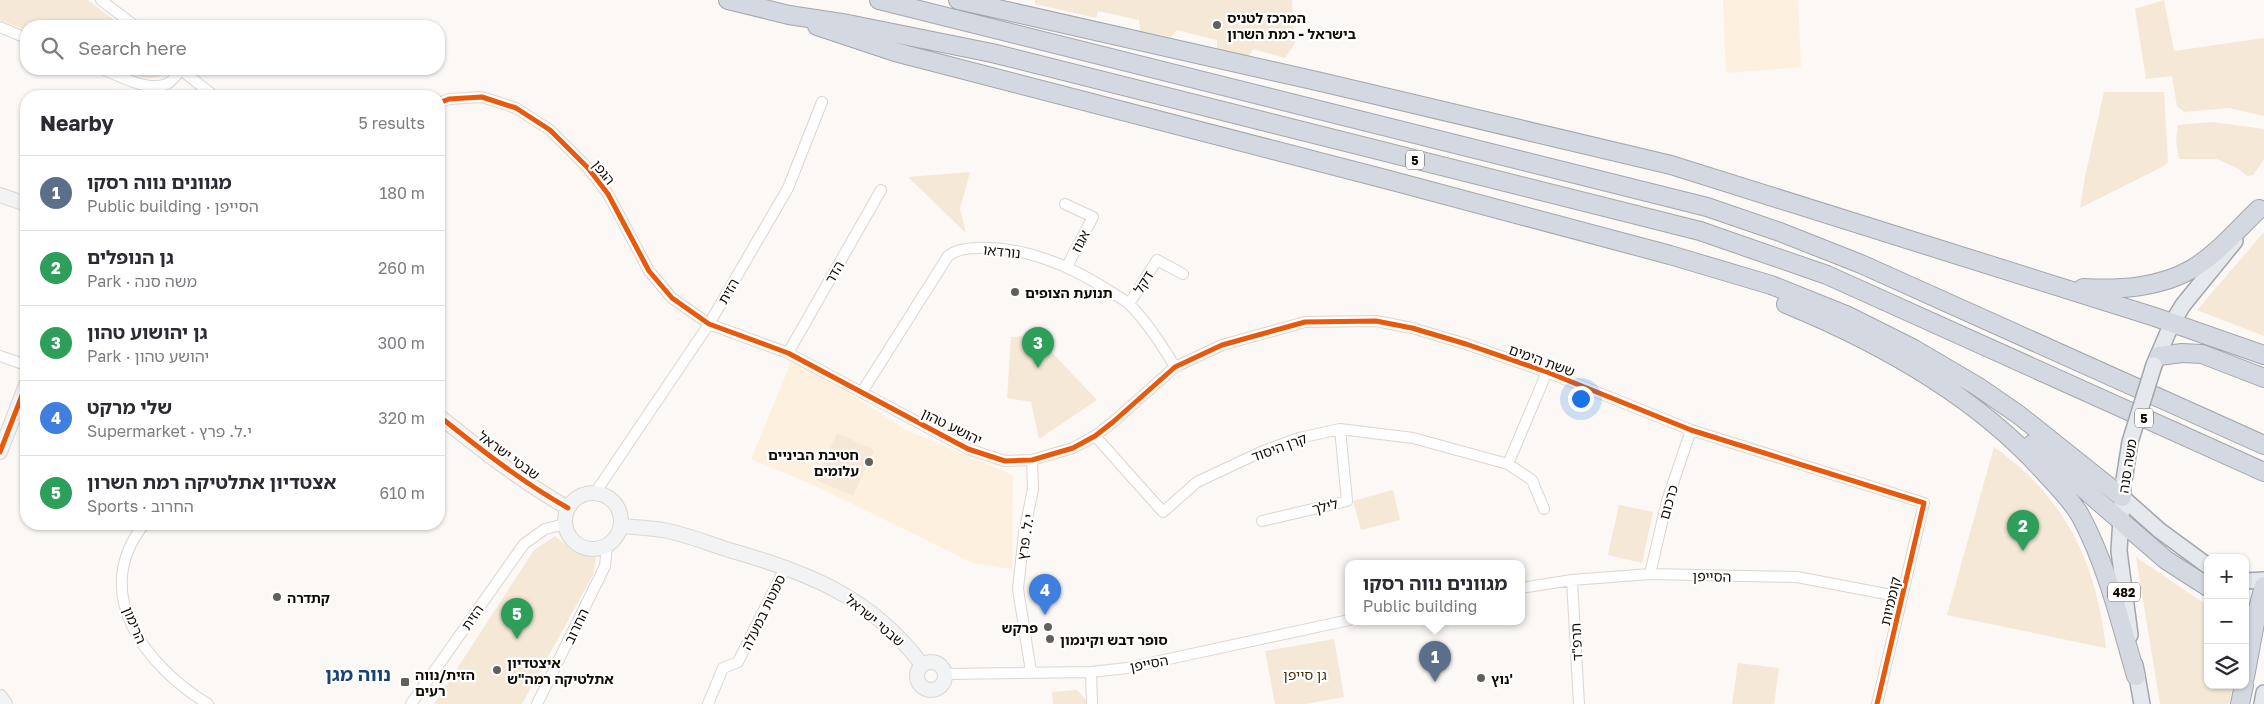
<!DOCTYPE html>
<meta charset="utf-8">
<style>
body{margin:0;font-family:"Golos Text","Noto Sans Hebrew",sans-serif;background:#f2f2f3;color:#2b2b33}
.controls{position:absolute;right:15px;bottom:15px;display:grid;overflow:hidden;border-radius:10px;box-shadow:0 1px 4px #0004}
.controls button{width:45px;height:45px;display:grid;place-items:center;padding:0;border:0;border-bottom:1px solid #e1e1e2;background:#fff;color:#2b2b33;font:25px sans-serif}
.you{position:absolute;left:1580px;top:398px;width:18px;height:18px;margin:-12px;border:4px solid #fff;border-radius:50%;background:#1a73e8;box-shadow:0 0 0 8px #1a73e833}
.badge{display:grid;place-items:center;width:32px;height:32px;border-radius:50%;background:#0b8043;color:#fff;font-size:16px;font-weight:700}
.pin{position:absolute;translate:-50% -41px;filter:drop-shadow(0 1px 2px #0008)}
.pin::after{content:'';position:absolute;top:26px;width:18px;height:15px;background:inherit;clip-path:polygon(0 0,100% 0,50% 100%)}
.popup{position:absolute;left:1345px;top:560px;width:180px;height:65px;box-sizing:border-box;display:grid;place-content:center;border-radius:10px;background:#fff;filter:drop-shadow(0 1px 4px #0005);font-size:16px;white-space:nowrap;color:#7c7c81}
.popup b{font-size:19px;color:#2b2b33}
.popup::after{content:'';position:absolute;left:50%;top:100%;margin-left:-10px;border:10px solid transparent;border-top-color:#fff}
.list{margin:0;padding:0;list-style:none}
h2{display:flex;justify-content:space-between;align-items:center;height:65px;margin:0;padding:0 20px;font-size:21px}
h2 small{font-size:16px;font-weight:400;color:#7c7c81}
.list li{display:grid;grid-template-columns:32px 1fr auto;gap:15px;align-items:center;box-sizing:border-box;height:75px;padding:0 20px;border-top:1px solid #e1e1e2}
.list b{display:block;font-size:19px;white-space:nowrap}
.list p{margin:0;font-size:16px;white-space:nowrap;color:#7c7c81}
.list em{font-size:16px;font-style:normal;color:#7c7c81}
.icon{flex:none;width:28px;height:28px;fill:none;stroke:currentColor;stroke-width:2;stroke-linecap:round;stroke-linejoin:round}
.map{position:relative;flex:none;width:2264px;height:704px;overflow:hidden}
.search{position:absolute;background:#fff;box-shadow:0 1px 4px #0004;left:20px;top:20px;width:425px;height:55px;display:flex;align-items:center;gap:12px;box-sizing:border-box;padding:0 18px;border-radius:20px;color:#7c7c81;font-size:19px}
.panel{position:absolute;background:#fff;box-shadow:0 1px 4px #0004;left:20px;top:90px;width:425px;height:440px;border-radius:20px}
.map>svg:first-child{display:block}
.built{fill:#fdf0de}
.green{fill:#f5e8d6}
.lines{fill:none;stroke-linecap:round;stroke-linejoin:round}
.street-casing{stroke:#dbd6cf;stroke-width:12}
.secondary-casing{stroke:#dbd6cf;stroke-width:16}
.primary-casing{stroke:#a2a6ac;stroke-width:18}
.highway-casing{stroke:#a2a6ac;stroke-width:20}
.street{stroke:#fefefe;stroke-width:10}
.secondary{stroke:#f2f3f5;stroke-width:14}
.primary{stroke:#e5e8ec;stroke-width:15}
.highway{stroke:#d4d9e1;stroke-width:18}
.primary-bridge-casing{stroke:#a2a6ac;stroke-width:18;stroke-linecap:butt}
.primary-bridge{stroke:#e5e8ec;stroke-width:15}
.cycleway-casing{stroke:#fff;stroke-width:8}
.cycleway{stroke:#e8590c;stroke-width:5}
.poi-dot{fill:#645f58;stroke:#fff;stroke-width:2}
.labels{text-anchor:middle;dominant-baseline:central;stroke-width:4.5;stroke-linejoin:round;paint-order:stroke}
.shield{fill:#fff;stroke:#5a554f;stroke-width:1}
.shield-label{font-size:12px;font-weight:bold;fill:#130c03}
.poi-label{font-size:14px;font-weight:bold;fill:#130c03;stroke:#fff;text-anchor:start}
.street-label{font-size:14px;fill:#130c03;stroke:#fff}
.park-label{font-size:14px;fill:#442f0d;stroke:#fff}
.district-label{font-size:19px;font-weight:bold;fill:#1b4276;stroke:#fff}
</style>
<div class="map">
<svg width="2264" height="704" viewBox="0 0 2264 704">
<rect width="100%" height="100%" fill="#fbf8f5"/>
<path class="built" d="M1723,0H1798L1801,67L1726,73Z
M792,360L852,395L908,431L1013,475L1012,569L973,563L820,488L751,459Z"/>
<path class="green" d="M0,0H88L122,26H26V30L0,20Z
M1035,0H1292L1295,43L1285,58L1253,49L1249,57L1217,49V40L1177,30L1171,37L1140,31L1139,20L1098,11L1096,18L1035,4Z
M2164,0L2174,51L2264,38V116L2229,108L2184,112L2177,106L2172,76L2146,79L2135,9Z
M117,69H168C157,86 132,74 117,69Z
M2104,92H2164L2168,162L2164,166L2080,208L2085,177Z
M2212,122L2264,129V159L2253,175L2247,176L2239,169L2217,159H2179L2176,140L2178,125Z
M970,172L960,209L966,233L908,177Z
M2264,232V336L2197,310Z
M1035,335L1097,400L1039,439L1031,402L1007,398L1011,337Z
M837,433L874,450L853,496L816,480Z
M1994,447C2066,498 2096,562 2106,648L1947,615Z
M1393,490L1400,520L1361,530L1353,501Z
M1619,505L1653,512L1642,563L1608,555Z
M555,536L575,553L596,557L593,575L522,704H434L534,550Z
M2136,557L2208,606V685H2233L2229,704H2160Z
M1334,639L1344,697L1305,704H1275L1265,651Z
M1738,663L1779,668L1774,704H1732Z
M1077,690L1087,701V704H1053L1052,692Z"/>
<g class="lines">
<g class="street-casing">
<path id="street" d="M101,0L135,26
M0,27L26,38
M102,69C120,76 147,92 167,84C173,81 177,74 181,70
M180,69L214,96
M439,103L449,99L482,97L516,108L550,130L588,168L608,194L649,271L672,298L709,324L788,353L968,449L1005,461L1032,460L1073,448L1095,436L1113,422L1175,367L1222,345L1305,322L1376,321L1412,328L1466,344L1547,372L1691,430L1924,503L1877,704
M1065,204L1093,217L1067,266
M1129,304L1157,260L1183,274
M788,353L881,190
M0,356L26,365
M862,392L948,256C957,249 965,249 976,248C1024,246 1069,265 1108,290C1115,295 1124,299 1130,305C1148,323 1162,345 1175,367
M1095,436L1163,512L1197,482L1261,452L1299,438L1340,429L1413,438L1508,464L1532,480L1544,509
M1508,464L1547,372
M595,493L709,324L788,188L822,102
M1262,521L1347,501L1340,429
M144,524C89,594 146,666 208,704
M1650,574L1667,501L1691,430
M1572,580L1579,704
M1521,588L1572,580L1650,574L1797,577L1902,597
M1031,672L1018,589L1024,533L1033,489L1032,460
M1091,672L1092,704
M945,674L1091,672L1127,668L1349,620
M411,704L524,544L545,529L565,524
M537,704L605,566L607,545
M708,704L723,668L738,662L786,566"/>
</g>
<g class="secondary-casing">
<path id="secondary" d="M0,195L26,204
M439,416C480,449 522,482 568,508
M0,452L26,385
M565 521a28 28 0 1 1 56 0a28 28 0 1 1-56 0Z
M621,526C635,527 649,528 663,530C685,534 707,543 729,550C807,572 872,597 922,665
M917 676a14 14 0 1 1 28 0a14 14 0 1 1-28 0Z
M0,697L5,704"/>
</g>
<g class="primary-casing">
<path id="primary" d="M2154,365L2172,323L2183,305L2235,241
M2123,486L2119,551L2130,635
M2122,497L2159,530L2208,566
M2245,581L2264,580
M2135,665L2142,704
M2262,704L2264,693"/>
</g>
<g class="highway-casing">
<path id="highway" d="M728,0L789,15L848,24L992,53L1700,231L1827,275L2264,472
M879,0L1707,207L1780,232L1861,264L2264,445
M958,0L1321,82L1671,165L2155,317L2264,355
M817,26L895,52L1389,180L1670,255L1771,285L1846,315L1914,349L1977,386L2019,415L2122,497
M2083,288C2120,290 2159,288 2192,269C2217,254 2238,229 2259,209
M1786,304C1881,343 1977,396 2046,474C2058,487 2071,500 2080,515C2107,565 2120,621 2136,676
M2159,356L2182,353L2202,354L2264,378
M2032,444L2166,560L2208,587
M2245,677L2257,612L2264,586
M2240,704L2244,685"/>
</g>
<use href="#street" class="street"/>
<use href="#secondary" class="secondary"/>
<use href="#primary" class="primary"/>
<use href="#highway" class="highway"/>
<g class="primary-bridge-casing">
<path id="primary-bridge" d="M2124,480L2130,442L2154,365"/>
</g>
<use href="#primary-bridge" class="primary-bridge"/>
<g class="cycleway-casing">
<path id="cycleway" d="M439,103L449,99L482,97L516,108L550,130L588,168L608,194L649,271L672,298L709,324L788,353L968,449L1005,461L1032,460L1073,448L1095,436L1113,422L1175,367L1222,345L1305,322L1376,321L1412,328L1466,344L1547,372L1691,430L1924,503L1877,704
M439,416C480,449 522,482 568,508
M0,452L26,385"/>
</g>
<use href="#cycleway" class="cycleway"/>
</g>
<g class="poi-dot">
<circle cx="1217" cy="25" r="5"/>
<circle cx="1015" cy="292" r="5"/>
<circle cx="869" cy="462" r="5"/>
<circle cx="277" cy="597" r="5"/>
<circle cx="1048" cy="627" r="5"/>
<circle cx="1050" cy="639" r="5"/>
<circle cx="497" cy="670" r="5"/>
<circle cx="1481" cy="678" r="5"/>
<rect x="400" y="677" width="10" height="10" rx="2.5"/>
</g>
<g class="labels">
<g class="shield">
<rect x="1406" y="150.5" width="18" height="19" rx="4"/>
<rect x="2135" y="408.5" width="18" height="19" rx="4"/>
<rect x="2108" y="582.5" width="32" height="19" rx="4"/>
</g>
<g class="shield-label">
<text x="1415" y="160">5</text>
<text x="2144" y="418">5</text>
<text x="2124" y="592">482</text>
</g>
<g class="poi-label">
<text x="1227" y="17">המרכז לטניס<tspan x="1227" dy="16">בישראל - רמת השרון</tspan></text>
<text x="1025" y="292">תנועת הצופים</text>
<text x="859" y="454" text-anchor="end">חטיבת הביניים<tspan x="859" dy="16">עלומים</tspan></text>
<text x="287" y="597">קתדרה</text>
<text x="1038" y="627" text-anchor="end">פרקש</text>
<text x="1060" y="639">סופר דבש וקינמון</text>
<text x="507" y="662">איצטדיון<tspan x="507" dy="16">אתלטיקה רמה"ש</tspan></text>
<text x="415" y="674">הזית/נווה<tspan x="415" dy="16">רעים</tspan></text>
<text x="1491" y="678">נוץ'</text>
</g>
<g class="street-label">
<text transform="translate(604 172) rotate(51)">הגפן</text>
<text transform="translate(1080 241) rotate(-62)">אגוז</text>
<text transform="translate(1002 251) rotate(6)">נורדאו</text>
<text transform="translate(834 272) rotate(-60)">הדר</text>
<text transform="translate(1143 282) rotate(-58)">דקל</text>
<text transform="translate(728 291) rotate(-60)">הזית</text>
<text transform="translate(1542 360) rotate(20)">ששת הימים</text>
<text transform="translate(952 426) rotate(26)">יהושע טהון</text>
<text transform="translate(1279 447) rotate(-20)">קרן היסוד</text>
<text transform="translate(509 455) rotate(36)">שבטי ישראל</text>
<text transform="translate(2127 466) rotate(-81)">משה סנה</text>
<text transform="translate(1668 502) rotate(-74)">כרכום</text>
<text transform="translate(1325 506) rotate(-13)">לילך</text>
<text transform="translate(1025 537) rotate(-81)">י.ל. פרץ</text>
<text transform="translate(1712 576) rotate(1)">הסייפן</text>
<text transform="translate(1890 601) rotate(-77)">קוממיות</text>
<text transform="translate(763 612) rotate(-64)">סמטת במעלה</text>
<text transform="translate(472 617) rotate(-55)">הזית</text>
<text transform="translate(875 620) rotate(40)">שבטי ישראל</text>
<text transform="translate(135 625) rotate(67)">הרימון</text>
<text transform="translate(576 626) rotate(-64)">החרוב</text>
<text transform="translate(1576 642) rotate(-93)">תרפ"ד</text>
<text transform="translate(1149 663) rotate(-11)">הסייפן</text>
</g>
<g class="park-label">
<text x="1305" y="674">גן סייפן</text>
</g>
<g class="district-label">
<text x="358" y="673">נווה מגן</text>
</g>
</g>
</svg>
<div class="controls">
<button>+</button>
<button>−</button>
<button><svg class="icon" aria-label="layers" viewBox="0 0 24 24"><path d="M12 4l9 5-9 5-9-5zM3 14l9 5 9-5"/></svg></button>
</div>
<div class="you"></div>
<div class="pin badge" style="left:1435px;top:682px;background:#5c6f8a">1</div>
<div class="popup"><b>מגוונים נווה רסקו</b>Public building</div>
<div class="pin badge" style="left:2023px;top:551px;background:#2e9e5b">2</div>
<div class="pin badge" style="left:1038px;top:368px;background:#2e9e5b">3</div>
<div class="pin badge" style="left:1045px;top:615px;background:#3f7fe0">4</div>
<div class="pin badge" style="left:517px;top:639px;background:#2e9e5b">5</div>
<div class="search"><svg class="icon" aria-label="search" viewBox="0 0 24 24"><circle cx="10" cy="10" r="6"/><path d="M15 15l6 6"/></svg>Search here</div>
<section class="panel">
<h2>Nearby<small>5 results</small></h2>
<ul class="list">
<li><span class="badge" style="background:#5c6f8a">1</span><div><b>מגוונים נווה רסקו</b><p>Public building · הסייפן</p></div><em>180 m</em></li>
<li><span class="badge" style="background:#2e9e5b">2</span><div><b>גן הנופלים</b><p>Park · משה סנה</p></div><em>260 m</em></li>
<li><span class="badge" style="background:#2e9e5b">3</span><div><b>גן יהושוע טהון</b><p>Park · יהושע טהון</p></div><em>300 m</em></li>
<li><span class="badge" style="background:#3f7fe0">4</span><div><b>שלי מרקט</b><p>Supermarket · י.ל. פרץ</p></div><em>320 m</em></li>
<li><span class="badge" style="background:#2e9e5b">5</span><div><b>אצטדיון אתלטיקה רמת השרון</b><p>Sports · החרוב</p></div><em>610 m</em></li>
</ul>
</section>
</div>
